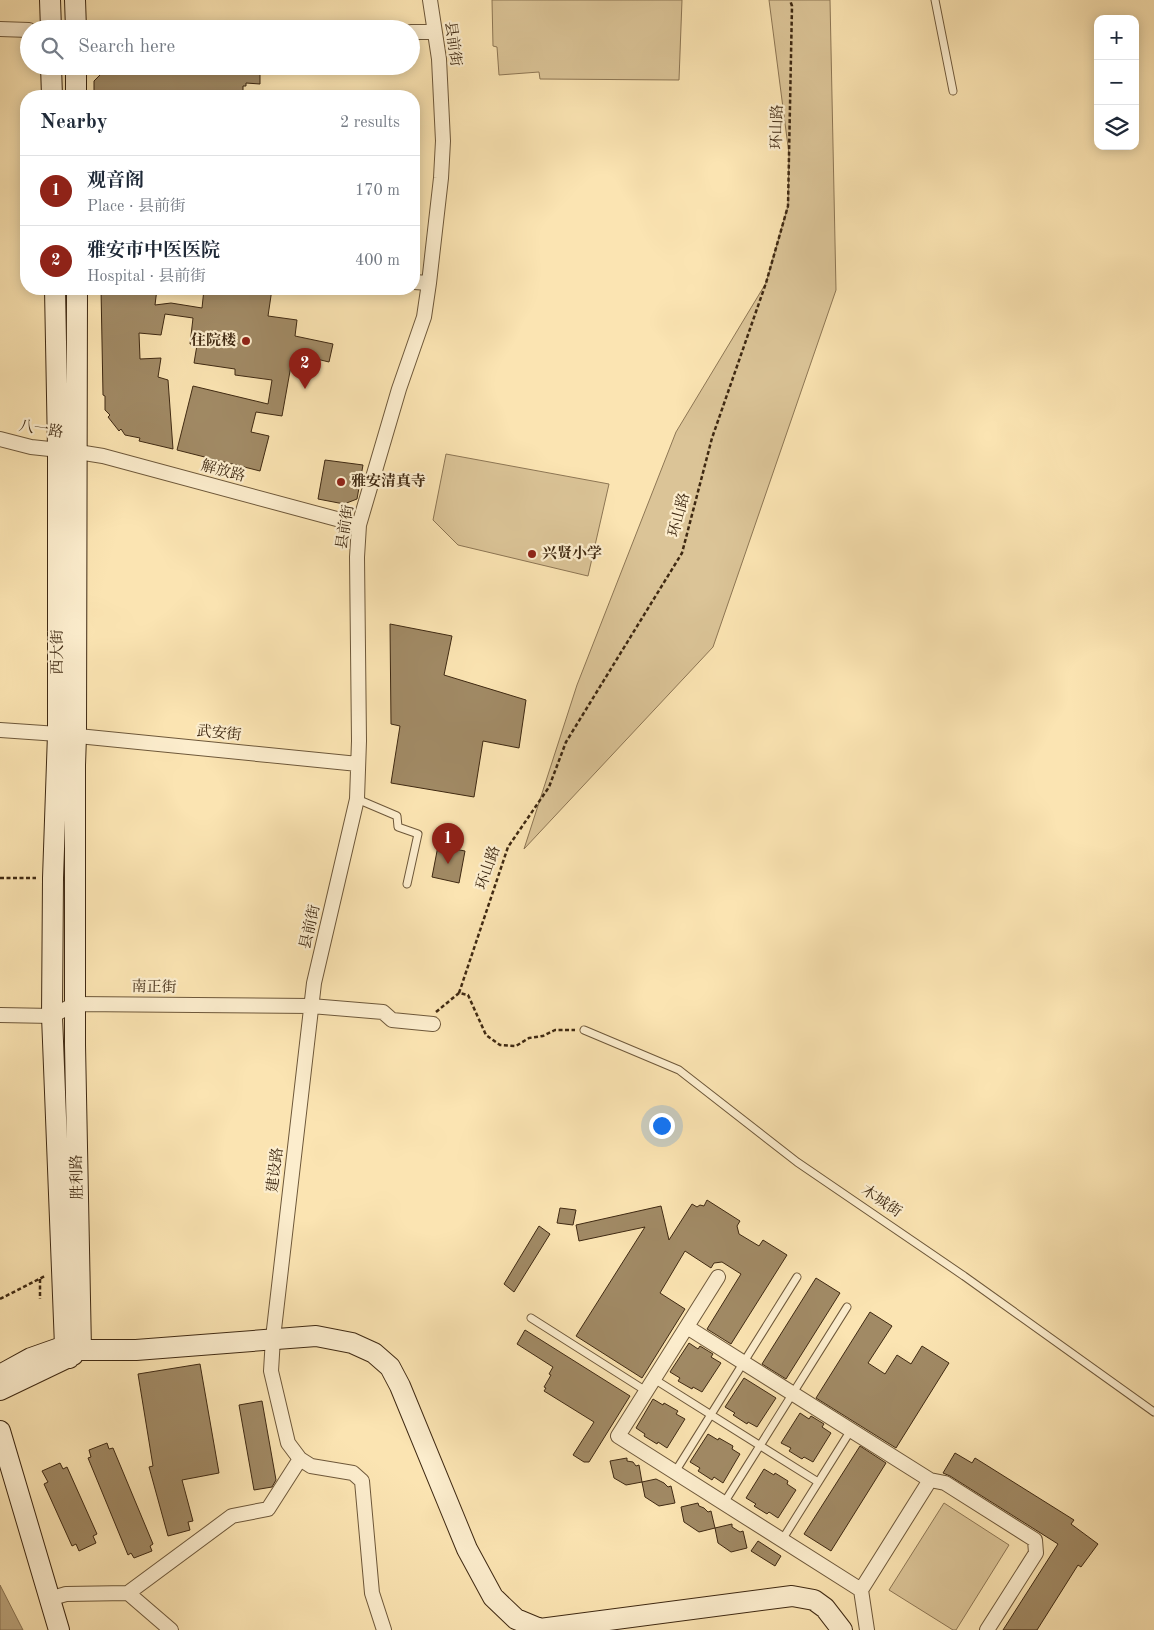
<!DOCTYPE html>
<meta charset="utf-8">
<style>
body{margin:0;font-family:"Old Standard TT","Noto Serif SC",serif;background:#f6f6f7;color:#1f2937}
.controls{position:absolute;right:15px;top:15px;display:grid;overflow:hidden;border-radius:10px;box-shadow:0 2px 12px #0003}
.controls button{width:45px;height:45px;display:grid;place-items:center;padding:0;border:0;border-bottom:1px solid #e0e1e3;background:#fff;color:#1f2937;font:25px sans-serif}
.you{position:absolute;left:661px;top:1125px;width:18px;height:18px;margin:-12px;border:4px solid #fff;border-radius:50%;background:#1a73e8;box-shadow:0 0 0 8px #1a73e833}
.badge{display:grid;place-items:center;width:32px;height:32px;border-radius:50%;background:#8f2418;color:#fff;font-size:16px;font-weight:700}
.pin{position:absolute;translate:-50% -41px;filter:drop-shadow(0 1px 2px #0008)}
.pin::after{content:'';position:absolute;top:26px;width:18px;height:15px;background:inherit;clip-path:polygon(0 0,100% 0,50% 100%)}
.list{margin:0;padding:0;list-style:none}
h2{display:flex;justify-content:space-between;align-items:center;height:65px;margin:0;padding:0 20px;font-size:21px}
h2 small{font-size:16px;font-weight:400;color:#747a83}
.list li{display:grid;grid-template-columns:32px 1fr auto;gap:15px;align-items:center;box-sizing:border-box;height:70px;padding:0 20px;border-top:1px solid #e0e1e3}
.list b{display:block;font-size:19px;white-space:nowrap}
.list p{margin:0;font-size:16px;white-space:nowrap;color:#747a83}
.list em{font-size:16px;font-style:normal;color:#747a83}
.icon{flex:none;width:28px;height:28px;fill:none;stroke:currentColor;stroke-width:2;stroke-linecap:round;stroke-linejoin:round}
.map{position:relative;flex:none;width:1154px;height:1630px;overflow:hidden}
.search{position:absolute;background:#fff;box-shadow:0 2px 12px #0003;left:20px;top:20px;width:400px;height:55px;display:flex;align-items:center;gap:12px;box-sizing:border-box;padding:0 18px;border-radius:28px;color:#747a83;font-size:19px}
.panel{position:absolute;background:#fff;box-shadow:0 2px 12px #0003;left:20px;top:90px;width:400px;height:205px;border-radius:20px}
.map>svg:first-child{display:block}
.green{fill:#dbc497;stroke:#8d7654}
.water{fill:#bba47c;stroke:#897352}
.building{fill:#a18a65;stroke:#3f2912}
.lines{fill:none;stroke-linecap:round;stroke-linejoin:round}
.lane-casing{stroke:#6e583a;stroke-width:9}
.street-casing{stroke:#6e583a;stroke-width:16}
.secondary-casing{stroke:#3f2912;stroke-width:22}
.path{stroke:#3f2912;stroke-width:2.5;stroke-dasharray:4 2.5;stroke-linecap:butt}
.lane{stroke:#fcedcd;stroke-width:7}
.street{stroke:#fcedcd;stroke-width:14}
.secondary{stroke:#fcedcd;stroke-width:20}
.poi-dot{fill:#8f2418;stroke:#fcedcd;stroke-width:2}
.labels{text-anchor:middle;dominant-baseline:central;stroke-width:4.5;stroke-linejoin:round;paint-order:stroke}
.street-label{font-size:15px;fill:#3f2912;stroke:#fcedcd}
.poi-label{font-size:15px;font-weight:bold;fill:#3f2912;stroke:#fcedcd;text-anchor:start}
</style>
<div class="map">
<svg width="1154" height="1630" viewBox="0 0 1154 1630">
<rect width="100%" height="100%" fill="#fbe4b2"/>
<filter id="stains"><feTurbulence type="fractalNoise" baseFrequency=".004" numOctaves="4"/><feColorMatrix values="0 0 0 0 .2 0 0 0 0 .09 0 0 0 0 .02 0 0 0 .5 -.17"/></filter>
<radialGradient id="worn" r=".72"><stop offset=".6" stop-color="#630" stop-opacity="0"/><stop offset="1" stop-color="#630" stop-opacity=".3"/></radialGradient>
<path class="green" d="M492,0H682L679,80L540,79L539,72L499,75L497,47L493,46Z
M769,0H830L836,290L713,647L524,849L577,685L676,432L766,283L788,206L789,154Z
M446,454L609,484L588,576L458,545L433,520Z
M944,1503L1009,1545L956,1630H953L889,1590Z"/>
<path class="water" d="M0,1585L23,1630H0Z"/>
<path class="building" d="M104,66H260V84L246,83V86H243V96H94V81L101,74Z
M101,289H157L155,305L171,303L202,308L204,289H272L268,316L297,320L295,336L333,344L329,362L300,355L299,361L292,360L282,416L256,412L251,432L269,436L260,471L177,450L193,386L268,404L272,380L235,375V369L194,363L197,345L190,344L193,318L165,314L161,335L139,333L140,359L161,358L158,377L168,380L173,449L139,441L140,438L125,435L121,429L119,431L108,417L110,415L105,410V396L103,395Z
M325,460L363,465L357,499L344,504L318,499Z
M390,624L452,636L444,675L526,700L519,748L483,741L474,797L391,783L400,726L391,724Z
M438,846L465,851L459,883L432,877Z
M707,1200L740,1221L737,1226L739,1234L759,1246L763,1240L787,1255L731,1344L707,1329L741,1274L722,1262L714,1263L711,1268L685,1251L660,1293L685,1309L642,1378L576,1336L645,1227L579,1241L576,1225L661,1206L669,1240L692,1204L697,1207L700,1205L704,1206Z
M560,1208L576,1210L573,1225L557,1223Z
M539,1226L550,1234L514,1292L504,1284Z
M816,1278L840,1293L786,1379L762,1364Z
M870,1312L892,1326L868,1363L885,1374L897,1355L911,1364L922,1346L949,1363L896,1448L816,1398Z
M525,1330L630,1396L589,1462H584L573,1455L594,1422L544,1391L546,1388L544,1387L551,1375L549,1374L553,1367L517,1344Z
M689,1343L698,1349L700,1346L713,1354L711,1357L721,1363L702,1392L693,1387L692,1389L678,1381L680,1378L670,1372Z
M200,1364L219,1473L182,1480L193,1521L188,1522L190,1530L168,1536L149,1467L153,1466L138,1374Z
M744,1378L776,1398L757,1427L748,1422L747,1424L733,1415L735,1413L725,1407Z
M653,1399L663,1405L664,1403L678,1411L676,1414L685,1419L667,1448L658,1442L657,1444L644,1436L645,1434L636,1428Z
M262,1401L276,1480L272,1487L254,1490L239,1405Z
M800,1413L809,1419L811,1416L824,1424L822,1427L831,1433L813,1462L804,1457L802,1459L789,1451L791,1448L781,1443Z
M708,1434L718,1440L719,1438L733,1446L732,1449L740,1454L723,1483L714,1477L712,1480L698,1471L700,1468L690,1462Z
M107,1443L109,1449L113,1448L153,1544L150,1546L152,1551L134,1558L131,1553L128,1555L88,1458L91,1457L89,1450Z
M860,1446L886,1463L831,1551L804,1534Z
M955,1453L972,1463L975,1458L1074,1520L1071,1524L1098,1544L1081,1567L1078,1565L1037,1630H1003L1058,1544L950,1476L943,1473Z
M627,1458V1461L633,1462L636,1466L639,1465L642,1482L626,1485L614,1478L610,1461Z
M60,1463L63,1469L67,1467L97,1534L93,1536L96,1543L79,1551L76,1544L72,1546L44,1484L48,1482L42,1471Z
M764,1469L774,1475L775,1473L788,1481L787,1484L796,1490L778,1518L769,1512L767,1514L754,1506L756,1504L746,1498Z
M656,1479L664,1483L668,1487L671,1486L675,1503L659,1506L645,1497L642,1482Z
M698,1503L699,1506L704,1508L708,1512L711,1511L715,1528L699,1532L684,1522L681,1507Z
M732,1524V1527L740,1532L743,1531L747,1548L731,1552L718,1543L715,1528Z
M758,1541L781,1556L775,1566L751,1551Z"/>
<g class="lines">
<g class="lane-casing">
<path id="lane" d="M935,0L953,91
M357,799L397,816L398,827L418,834L407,884
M584,1030L679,1070L797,1162L964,1276L1154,1412
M531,1318L646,1391
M654,1379L818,1482
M675,1472L797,1277
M724,1503L847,1307
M782,1540L851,1430"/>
</g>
<g class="street-casing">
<path id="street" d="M0,29L29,30
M411,32H434
M414,282L429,283
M0,439L31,447L78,452L103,456L359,525
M0,730L58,734L358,764
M0,1015L52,1016L75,1004L311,1006L383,1012L392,1020L433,1024
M718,1277L618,1436L861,1590L867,1630
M687,1327L930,1480
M861,1590L930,1480L945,1483L1035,1540L1036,1553L987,1630
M128,1593L232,1516L268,1509L300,1459
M49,1599L66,1594L128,1593L171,1630
M384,1630L372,1593L362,1481L353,1473L311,1466L300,1459L288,1443L271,1371L273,1338L314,983L357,799L359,741L357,557L359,525L399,389L424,317L429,283L441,178L443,141L439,59L430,0"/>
</g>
<g class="secondary-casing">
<path id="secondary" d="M50,0L51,29
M75,0L76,29
M51,66L52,96
M76,66V96
M55,289L58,449V734L53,878L52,1016L65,1346L69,1358
M77,289L76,736L75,765V1045L81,1350
M0,1375L31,1358L65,1346L81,1350H136L316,1336L352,1343L374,1353L390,1367L400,1386L467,1549L493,1597L516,1619L540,1629L792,1596L814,1600L825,1608L842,1630
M0,1390L73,1355
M0,1431L59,1630"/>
</g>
<path class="path" d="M0,878H36
M459,993L508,847L549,787L566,742L682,553L712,438L766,283L788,206L792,6L790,0
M436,1012L459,993L468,995L486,1035L500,1045L516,1046L529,1038L543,1036L555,1030H575
M40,1279V1299
M0,1299L45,1276"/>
<use href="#lane" class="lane"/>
<use href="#street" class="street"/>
<use href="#secondary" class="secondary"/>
</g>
<g class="poi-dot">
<circle cx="246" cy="341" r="5"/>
<circle cx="341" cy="482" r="5"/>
<circle cx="532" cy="554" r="5"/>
</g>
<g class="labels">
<g class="street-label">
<text transform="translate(452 44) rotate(82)">县前街</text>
<text transform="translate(778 127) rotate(-89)">环山路</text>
<text transform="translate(41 430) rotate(9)">八一路</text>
<text transform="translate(223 472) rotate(15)">解放路</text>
<text transform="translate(680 515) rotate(-75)">环山路</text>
<text transform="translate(346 527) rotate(-81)">县前街</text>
<text transform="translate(58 652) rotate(-90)">西大街</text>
<text transform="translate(219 734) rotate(6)">武安街</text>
<text transform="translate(489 868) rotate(-71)">环山路</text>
<text transform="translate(311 927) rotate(-77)">县前街</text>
<text transform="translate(154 988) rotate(1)">南正街</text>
<text transform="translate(276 1170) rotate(-83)">建设路</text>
<text transform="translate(78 1177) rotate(-91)">胜利路</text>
<text transform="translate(881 1202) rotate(34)">木城街</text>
</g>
<g class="poi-label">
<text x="236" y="341" text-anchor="end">住院楼</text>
<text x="351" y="482">雅安清真寺</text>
<text x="542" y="554">兴贤小学</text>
</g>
</g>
<rect width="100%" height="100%" filter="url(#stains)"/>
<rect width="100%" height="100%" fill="url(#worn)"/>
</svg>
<div class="controls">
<button>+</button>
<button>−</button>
<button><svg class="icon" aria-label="layers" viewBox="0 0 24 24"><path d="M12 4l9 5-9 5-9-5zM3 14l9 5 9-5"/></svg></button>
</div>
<div class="you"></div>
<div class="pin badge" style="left:448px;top:864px">1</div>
<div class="pin badge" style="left:305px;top:389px">2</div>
<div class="search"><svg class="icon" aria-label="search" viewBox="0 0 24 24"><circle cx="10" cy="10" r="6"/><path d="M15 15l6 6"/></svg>Search here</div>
<section class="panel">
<h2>Nearby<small>2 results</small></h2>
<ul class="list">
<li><span class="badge">1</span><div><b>观音阁</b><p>Place · 县前街</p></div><em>170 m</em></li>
<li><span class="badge">2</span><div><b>雅安市中医医院</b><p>Hospital · 县前街</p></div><em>400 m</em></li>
</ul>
</section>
</div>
